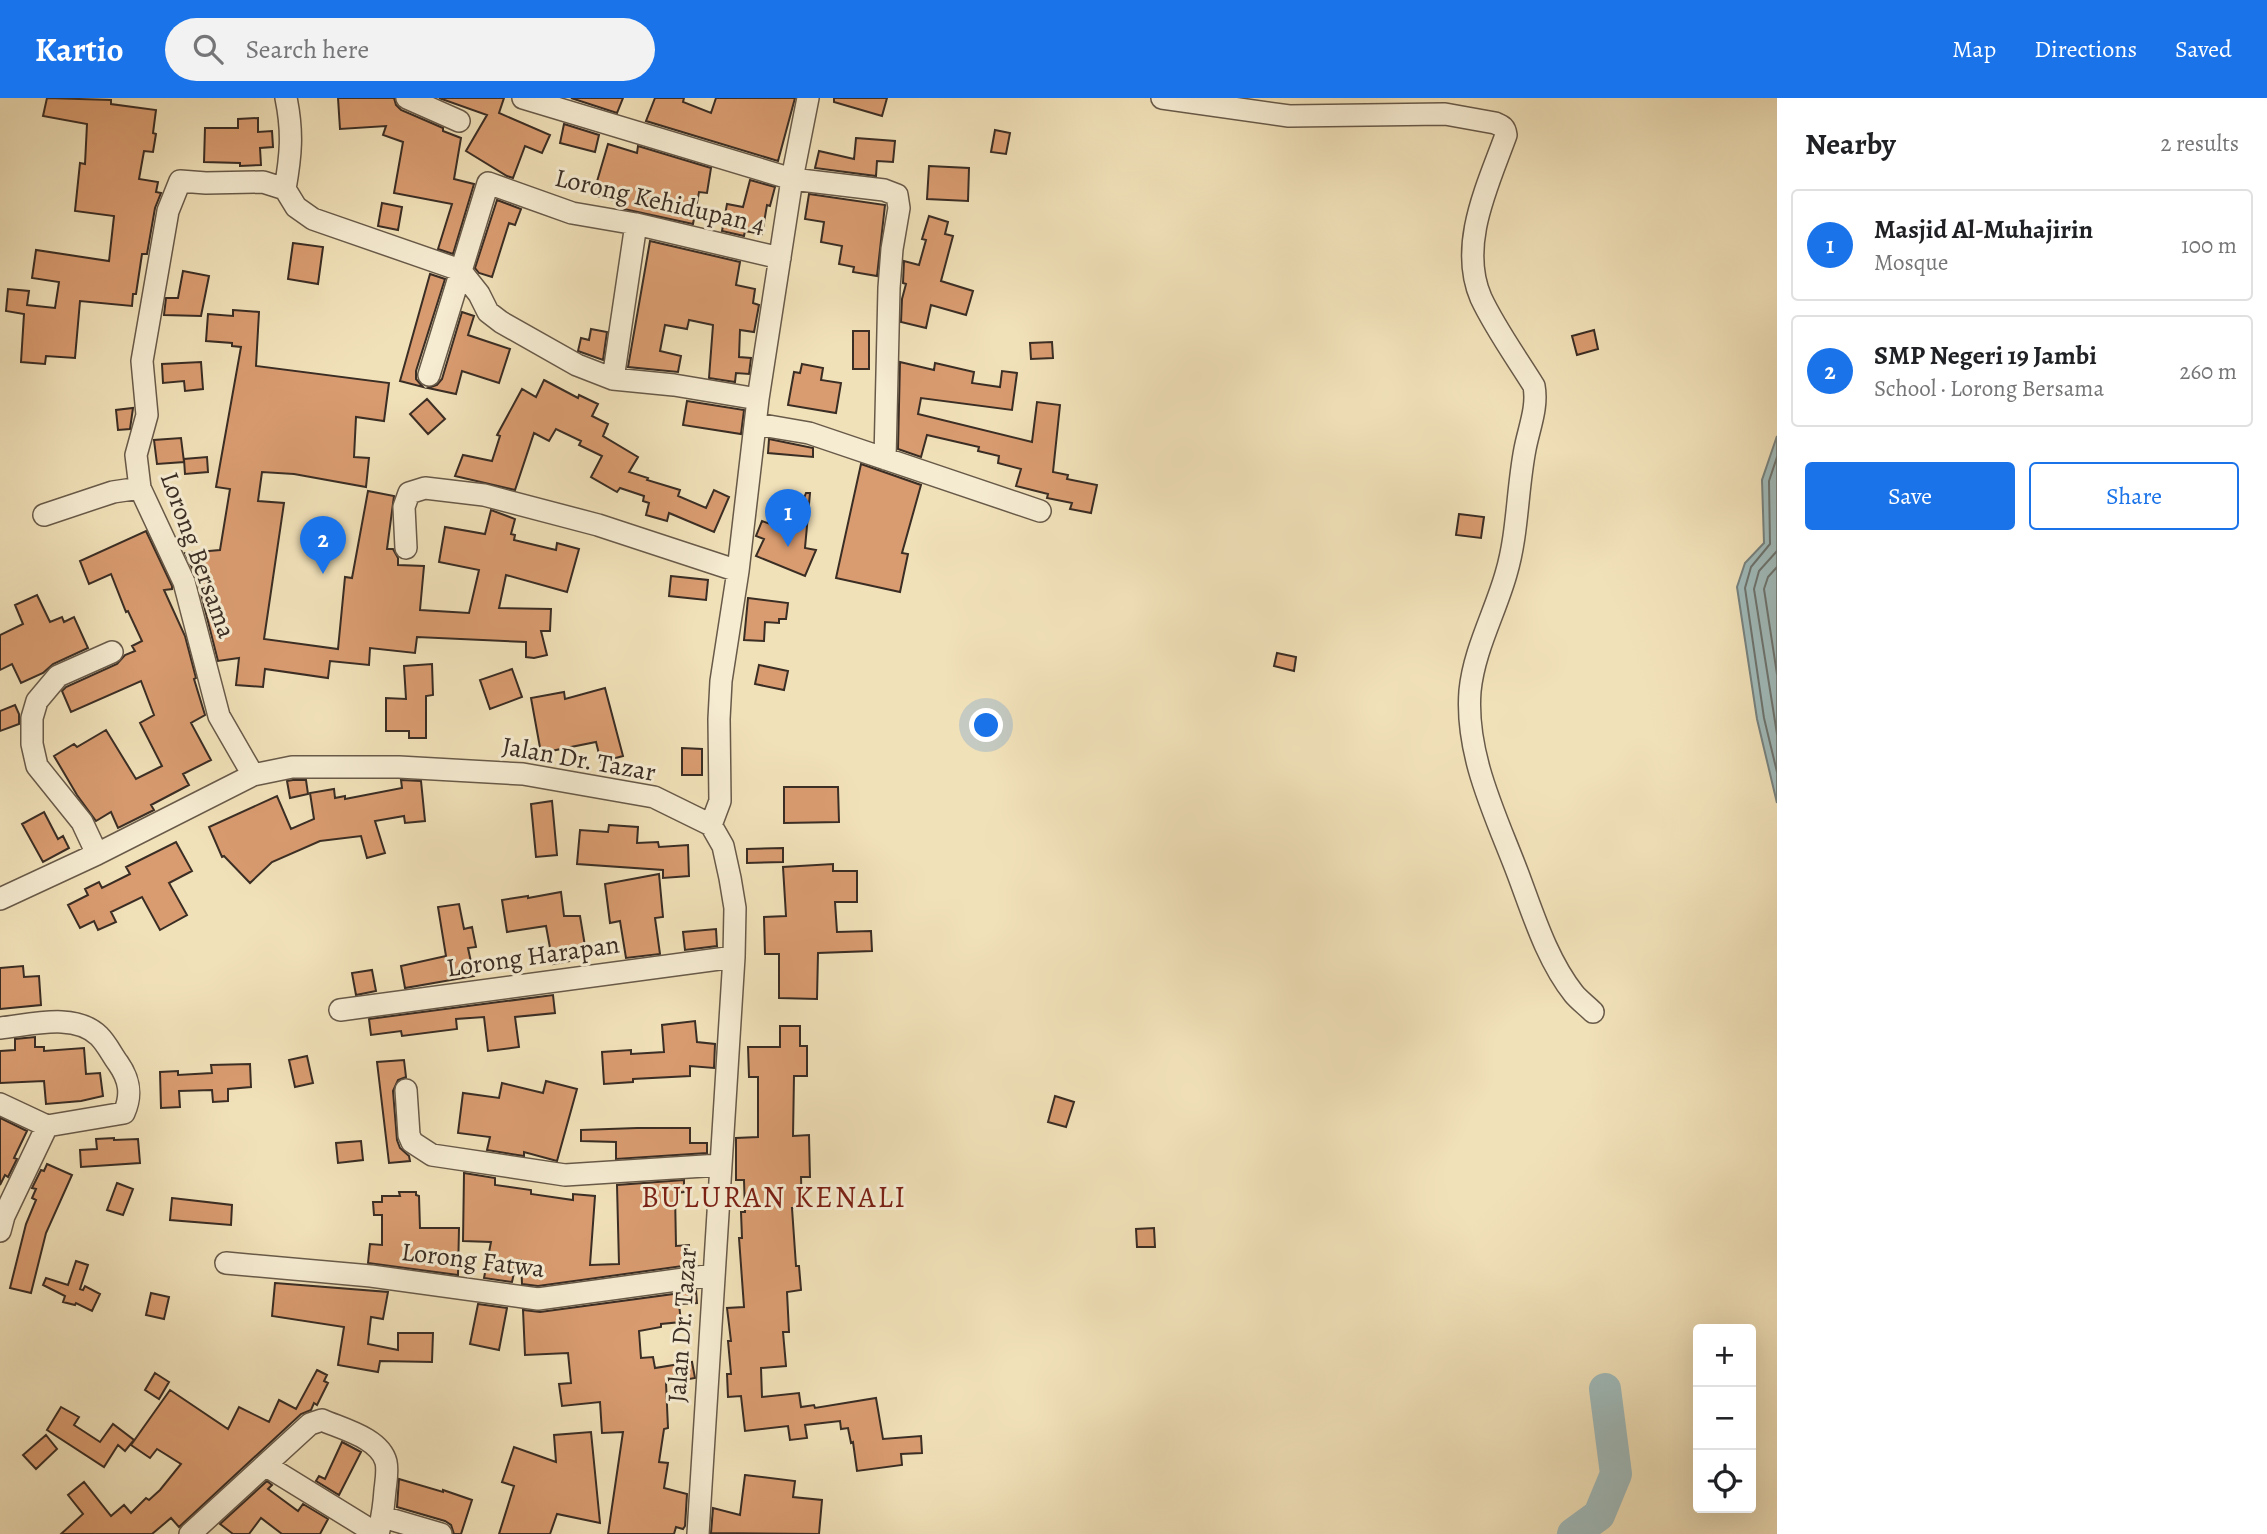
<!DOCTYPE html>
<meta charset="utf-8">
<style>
body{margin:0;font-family:Alegreya,serif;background:#f2f2f2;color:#202124}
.controls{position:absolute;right:21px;bottom:21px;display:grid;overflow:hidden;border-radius:7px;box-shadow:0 7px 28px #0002}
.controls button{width:63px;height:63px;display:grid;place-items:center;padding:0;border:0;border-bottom:2px solid #e0e0e0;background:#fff;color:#202124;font:35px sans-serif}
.you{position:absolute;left:987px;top:628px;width:24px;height:24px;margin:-18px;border:5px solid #fff;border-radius:50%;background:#1a73e8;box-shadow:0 0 0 10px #1a73e833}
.badge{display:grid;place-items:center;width:46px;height:46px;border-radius:50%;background:#1a73e8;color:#fff;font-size:23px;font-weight:700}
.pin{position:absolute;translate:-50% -58px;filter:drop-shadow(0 2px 4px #0008)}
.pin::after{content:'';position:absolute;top:37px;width:24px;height:21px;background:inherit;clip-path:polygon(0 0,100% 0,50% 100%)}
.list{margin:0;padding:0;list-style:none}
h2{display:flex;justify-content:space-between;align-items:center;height:91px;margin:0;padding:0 28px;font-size:30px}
h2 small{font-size:23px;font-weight:400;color:#757577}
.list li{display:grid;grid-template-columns:46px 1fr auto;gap:21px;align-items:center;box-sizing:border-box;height:112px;margin:0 14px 14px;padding:0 14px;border:2px solid #e0e0e0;border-radius:7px}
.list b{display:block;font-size:26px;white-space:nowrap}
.list p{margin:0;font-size:23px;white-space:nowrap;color:#757577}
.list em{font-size:23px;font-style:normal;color:#757577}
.actions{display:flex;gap:14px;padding:21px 28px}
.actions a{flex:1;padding:16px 0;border:2px solid #1a73e8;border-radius:7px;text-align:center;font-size:24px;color:#1a73e8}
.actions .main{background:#1a73e8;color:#fff}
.icon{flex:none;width:38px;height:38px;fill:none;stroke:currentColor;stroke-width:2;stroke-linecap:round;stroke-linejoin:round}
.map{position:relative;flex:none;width:1777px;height:1436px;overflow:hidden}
header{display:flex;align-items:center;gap:42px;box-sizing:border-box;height:98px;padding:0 35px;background:#1a73e8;color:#fff}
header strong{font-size:33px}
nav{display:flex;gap:38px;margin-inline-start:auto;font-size:24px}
.search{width:490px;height:63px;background:#f2f2f2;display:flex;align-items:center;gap:18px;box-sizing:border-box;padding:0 24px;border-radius:38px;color:#757577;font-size:26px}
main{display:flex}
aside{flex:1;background:#fff}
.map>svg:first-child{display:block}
.water{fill:#a0bbbb;stroke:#77827f;stroke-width:2}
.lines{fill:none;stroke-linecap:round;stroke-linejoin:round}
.shore{stroke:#6d7470;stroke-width:2}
.river{stroke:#a0bbbb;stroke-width:32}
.building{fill:#d99c70;stroke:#3a2d24;stroke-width:2}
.minor-casing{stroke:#685a49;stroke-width:24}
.minor{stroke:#f6ecd2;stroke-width:21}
.labels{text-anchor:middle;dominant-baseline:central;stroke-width:6;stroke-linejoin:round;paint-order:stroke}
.street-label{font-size:26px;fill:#3a2d24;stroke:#f6ecd2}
.quarter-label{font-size:30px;letter-spacing:2px;fill:#7a1f14;stroke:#f6ecd2}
</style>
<header>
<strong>Kartio</strong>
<div class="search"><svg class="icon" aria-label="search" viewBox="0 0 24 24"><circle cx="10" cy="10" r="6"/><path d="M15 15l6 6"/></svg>Search here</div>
<nav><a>Map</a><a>Directions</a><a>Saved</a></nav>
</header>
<main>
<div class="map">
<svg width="1777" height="1436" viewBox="0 0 1777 1436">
<rect width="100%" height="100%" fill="#f1e1b9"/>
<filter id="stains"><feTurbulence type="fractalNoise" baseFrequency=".00286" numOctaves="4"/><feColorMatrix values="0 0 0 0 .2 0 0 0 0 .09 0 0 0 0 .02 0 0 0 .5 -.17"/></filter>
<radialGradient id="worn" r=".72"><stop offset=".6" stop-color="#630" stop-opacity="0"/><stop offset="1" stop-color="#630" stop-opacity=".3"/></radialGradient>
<path class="water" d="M1777,338V705L1757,621L1737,489L1745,465L1764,445L1762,382Z"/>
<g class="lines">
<path class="shore" d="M1777,359L1769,383L1770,446L1751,469L1745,490L1764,620L1777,674
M1777,453L1759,473L1754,491L1777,636
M1777,469L1768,479L1764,491L1777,576"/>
<path class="river" d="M1573,1436L1599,1417L1616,1376L1605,1291"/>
</g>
<path class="building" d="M47,0L111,2V6L156,12L153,35L156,36L153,54L144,53L139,81L158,84L156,94L161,95L155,110L147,156H142L136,196H133L132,208L80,203L75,260L46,258L45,266L21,264L24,216L6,213L8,191L29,193L27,207L55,210L59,184L32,180L36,152L109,163L114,118L75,113L80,65L85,66L87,26L43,18Z
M338,0H394L396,7L401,12L443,30V33L461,40L454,81L474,86L453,156L438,151L452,106L394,95L403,44L383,37L386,28L340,31Z
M439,0H504L499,15L550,37L542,55L525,48L513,80L507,78L466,53L487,17Z
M571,0H623L617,15Z
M655,0H684L683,4L711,15L716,0H795L778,63L646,23Z
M834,0H887L882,18L834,4Z
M258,20V34L272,33L273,49L260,50L261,67L240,68V65L204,64L205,30H238V21Z
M564,26L599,37L595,54L560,45Z
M995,32L1010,35L1006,56L991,54Z
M856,40L895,43L893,64L877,63L876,78L815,70L819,53L854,61Z
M608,46L637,55L638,48L711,70L707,95L699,94L693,126L624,111L625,106L593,97Z
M929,68L969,70L968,103L927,101Z
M750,82L775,89L770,108L767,107L762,136L745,133L744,138L722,133L727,106L743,109Z
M809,96L885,107L877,178L853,174L854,169L839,166L842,148L821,144L824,124L805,121Z
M497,102L521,111L515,127L509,125L492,179L479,175L475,170Z
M382,105L402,109L398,132L378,128Z
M929,118L948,124L945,136L953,138L941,183L973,193L966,217L931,207L926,230L901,224L902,201L906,186L903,185L904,163L919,167L926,142L922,141Z
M650,143L740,164L736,187L755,191L753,205L759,207L754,234L740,232L739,259L751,260L749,276L736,275L735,284L709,280L713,227L689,222L687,231L665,227L660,253L681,258L678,274L628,269Z
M293,145L323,149L318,186L288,181Z
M183,173L209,178L201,218L164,217L166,200H178Z
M430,176L445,181L416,273V281L423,289L400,283Z
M233,212L259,214L256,268L389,285L384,323L356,319L354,359L369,360L366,389L294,376L262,374L258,403L284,405L264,541L338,551L345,479L352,480L368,393L394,398L387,451H393L398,460V467L424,468L420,512L469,515L479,472L439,464L445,429L485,436L491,412L515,421L511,436L515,437L514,442L556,452L557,445L579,451L567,494L506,477L499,510L551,511L550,533H541L547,557L534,560L526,559V544L417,539L415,555L370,550L369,567L330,563L328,580L265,571L263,589L236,587L239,560L218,563L197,480L185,455L220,452L230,391L216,389L241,249L232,248V245L206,243L208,216L233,218Z
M462,214L474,218L468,237L510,251L499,285L462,273L456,296L428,290L437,287L442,281Z
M591,231L607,234L603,262L578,253L581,240L589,242Z
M1594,232L1598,251L1577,257L1572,238Z
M853,233H869V271H853Z
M1052,244L1053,260L1031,261L1030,245Z
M201,264L203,291L185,293L184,283L163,285L162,266Z
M900,264L934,272L935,265L974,274L972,285L1000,289L1002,273L1017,275L1012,312L921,300L918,316L1032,344L1037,304L1060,307L1053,374L1068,377L1067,381L1097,387L1091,415L1070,411L1072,405L1047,400L1048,396L1016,388L1021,371L998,365L999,358L978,353L979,349L927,337L921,359L898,351Z
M802,266L823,270L821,282L841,285L836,315L788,307L794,274L800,275Z
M544,282L578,300L579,297L598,306L592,318L608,326L603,338L638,359L629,374L648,380L647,382L680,392L678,398L706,410L714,392L729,399L714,434L669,415L667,423L646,417L649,405L643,403L644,398L620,390L617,394L591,379L602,358L579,347L581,343L556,331L549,343L534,335L515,392L455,378L463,357L492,363L500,338L497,337L522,291L536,299Z
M427,301L445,321L428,336L410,316Z
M687,303L744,312L741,336L683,327Z
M133,310L130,331L118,332L116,312Z
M181,340L184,364L157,366L154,342Z
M769,341L813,350V359L768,355Z
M207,359L208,374L185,376L184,361Z
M861,366L921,387L902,455L908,456L900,494L836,480Z
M806,395H810L805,450L816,452L805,478L756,458L764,441L756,438L762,423L770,426L773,417L794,426Z
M1459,416L1484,419L1481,440L1456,437Z
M146,433L172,488V491L164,492L185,538L196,580L194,581L205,617L191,625L211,662L183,676L189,687L151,707L154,712L118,730L111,714L96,723L77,697L54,658L74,646L77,649L106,632L136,681L162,668L140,625L154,617L141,583L71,614L62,593L66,589L117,566L125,557L135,553L132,548L142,543L128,513L126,514L111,476L89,486L80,463Z
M671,478L708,482L706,502L669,498Z
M37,497L50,524L62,519L64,524L74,519L88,550L53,566L43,575L21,585L12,566L0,572V537L23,526L15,507Z
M748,500L788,505L786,521H779V525L765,524L764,543L744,542Z
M1277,555L1296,559L1294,573L1274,568Z
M432,566L433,597L426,598V640H409V633H386V600L406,601L404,568Z
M759,567L788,573L784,592L755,586Z
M512,571L522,599L490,611L480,582Z
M605,590L623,658L601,664L596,644L541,655L531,600L564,594L565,601Z
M15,607L19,616V626L0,633V613Z
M682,650L702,651V677H682Z
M293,682H306L308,696L290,700L287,683Z
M401,682L421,683L425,723L405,725L404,718L375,723L385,755L367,760L361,738L320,743L272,764L250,785L224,758L222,759L209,729L277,698L291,731L314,721L310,695L334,691L335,700L345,698V701L402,690Z
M784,689H838L839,724L784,725Z
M552,703L557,757L536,759L531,706Z
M44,714L58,741L63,738L69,750L43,764L22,726Z
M609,727L638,729L637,745L658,744L659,749L688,747L689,778L663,780V772L577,766L580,732L608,734Z
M176,744L192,773L169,785L187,817L160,832L142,799L111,814L116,824L98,832L94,823L80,830L68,807L88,797L85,791L99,784L102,790L130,776L126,769Z
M783,750V764L747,765V751Z
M833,766V773H857V804H835L837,834L871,833L872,853L818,855L817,901L779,900V856H765L764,819L786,818L783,769Z
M659,776L663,819L655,820L660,856L626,860L620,823L610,825L605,786Z
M561,794L564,818H580L587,860L553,866L546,828L507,834L502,802L528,798V800Z
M459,806L464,831L472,829L476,849L468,850L474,878L405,890L401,868L446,858L438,809Z
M716,831L717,848L685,852L683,834Z
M23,868L24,879L39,878L41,907L0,911V870Z
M372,872L376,893L356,897L352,875Z
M553,897L555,915L515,919L519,949L488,953L484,919L456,921L457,931L402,938L401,933L371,937L369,921Z
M695,923L697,944L715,946L714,970L690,968V978L633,981V984L604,986L602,954L631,952V956L664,954L662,927Z
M780,928H800V948H807V978H794L793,1038L809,1037L810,1079H801L802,1110H792L796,1168H799L801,1192L787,1194L789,1234H783L786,1268L761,1270L762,1299L799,1295L801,1309L814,1307L815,1310L876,1300L883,1341L921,1338L922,1355L901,1356L902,1367L857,1373L853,1344L851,1345L848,1330L841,1331L840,1323L805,1327L807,1340L790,1342L788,1328L745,1333L741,1298L728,1299L727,1276H731L728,1243H731L727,1210L744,1209L739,1140H742L741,1114H745L744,1082H736V1040L758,1039V979H749L748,949H780Z
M35,939V949H44V953L84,950L86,976L100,975L103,998L81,1003L46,1006L44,983L0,985V953L15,952V941Z
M307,958L313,985L295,989L289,962Z
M404,962L406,979L398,982L393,993L397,1042L400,1050L409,1058L410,1063L389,1065L377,964Z
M250,966L251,989L228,991V1003L213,1004L212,992L179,993L180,1009L161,1010L160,974L178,973V977L212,975L211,967Z
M546,983L577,991L557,1063L524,1054V1058L487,1052L490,1039L458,1035L463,995L499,1000L502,985L543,995Z
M1055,998L1074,1004L1066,1029L1048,1024Z
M0,1020L27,1033L14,1060L17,1061L8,1079L5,1077L0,1087Z
M637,1030H690V1045H707V1055L616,1061V1044L581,1043V1032Z
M114,1040V1042L138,1041L140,1065L81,1069L80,1052L97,1051L96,1041Z
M361,1043L363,1062L338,1065L336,1045Z
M47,1066L72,1077L46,1135L31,1195L10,1190L26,1126L36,1102L32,1100L36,1091L32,1090L41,1072L44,1073Z
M464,1075L495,1080V1087L531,1092V1096L573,1102V1096L595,1098L590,1167L619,1166L617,1087L684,1082V1094L675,1095L676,1148L689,1147L690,1167L538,1188L522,1186L521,1162H517L512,1184L484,1180L491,1144L463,1143Z
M117,1085L133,1091L123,1117L107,1112Z
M399,1094H416V1097L419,1098L420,1130H459L458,1177L368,1165L370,1146L382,1147V1117H374L373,1104H382V1098H400Z
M172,1100L232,1107L231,1127L170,1122Z
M1154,1130L1155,1149H1137L1136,1131Z
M76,1163L88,1167L80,1191L83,1192L85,1188L100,1196L92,1213L76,1205L75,1207L63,1204L65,1198L43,1187L46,1180L68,1187Z
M275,1185L388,1194L383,1221L371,1219L368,1246L398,1252V1235H433L432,1264L380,1263L378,1274L338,1267L344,1229L272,1218Z
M696,1193L697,1205L679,1206L681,1224L661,1226V1229L639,1233L641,1260L653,1259L655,1270L692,1264L695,1280L666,1285L668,1330L664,1331L659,1364L668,1365L664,1390L687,1396L685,1428L683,1431L676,1429L674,1436H608L623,1334L602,1335L600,1304L562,1308L559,1286L571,1285L568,1255L525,1257L523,1212L540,1214Z
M151,1195L169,1199L164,1221L146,1217Z
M478,1206L507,1210L499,1252L470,1246Z
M317,1272L327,1277L324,1283L328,1285L317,1307L314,1305L311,1312L301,1316L179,1429L171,1420L152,1436H61L83,1416L68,1397L84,1384L111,1418L124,1407L131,1415L146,1400L149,1402L160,1392L181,1366L157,1351L150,1360L131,1347L170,1292L228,1331L239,1309L269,1324L279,1302L296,1311Z
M155,1275L169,1284L159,1301L145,1292Z
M61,1309L79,1319L74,1327L100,1344L113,1326L134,1342L125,1353L118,1347L104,1369L47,1332Z
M591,1334L600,1425L557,1416L550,1436H499L514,1388L502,1384L514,1349L556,1364L554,1337Z
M46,1337L57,1351L36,1371L23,1357Z
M342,1344L361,1354L339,1397L316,1383L319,1378L325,1381Z
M745,1377L795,1383L793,1399L822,1402L819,1436L711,1435L713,1410L740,1417Z
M399,1381L443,1394V1392L472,1402L461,1436H454L451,1427L445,1423L397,1409Z
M267,1383L272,1387L268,1391L298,1413L303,1406L328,1421L320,1436H282L261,1420L249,1436H233L220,1426Z"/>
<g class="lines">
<g class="minor-casing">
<path id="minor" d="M407,0L459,23
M523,0L792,81L884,92L897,97L899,110L892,151L889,190L885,361
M1162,0L1289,18L1445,16L1495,25C1502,28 1505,29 1506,37C1488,87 1458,147 1481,200C1495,230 1516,259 1534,288C1538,309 1529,330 1525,351C1517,392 1518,436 1506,476C1495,515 1474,552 1470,593C1465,657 1496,718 1518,776C1533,816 1547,862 1574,896C1579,902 1587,908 1593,914
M285,91C291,57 293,34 286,0
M429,277L488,85L572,115L636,126L780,160
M613,281L636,126
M756,326L809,335L1040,413
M44,417L113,394L140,390
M406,450L404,409L409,395L425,390L484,397L598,427L738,473
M253,677L219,618L184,484L140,390L136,357L147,317L142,263L168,113L180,83L206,85L263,84L285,91L296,109L313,121L460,172L479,196L488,214L501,224L577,267L613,281L674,287L758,301
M711,727L720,703L719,621L721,583L738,473L758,301L792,81L808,0
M97,756L82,724L37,668L32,646V620L37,603L58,578L112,554
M0,801L97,756L253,677L292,669H399L523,676L654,699L711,727L723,748L730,780L735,810L734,859L698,1436
M340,912L734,859
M0,930C30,927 75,914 99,938C107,946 112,957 118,965C130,982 132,997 124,1015L47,1028
M406,992L409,1037L412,1044L432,1057L565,1077L720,1067
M0,1006L47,1028L4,1118L0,1133
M226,1165L371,1178L538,1201L713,1177
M265,1367L377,1436
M383,1419L441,1436
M190,1436L310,1326L322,1322C342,1331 380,1340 386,1364C388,1373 386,1383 385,1392C384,1407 382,1421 378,1436"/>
</g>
<use href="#minor" class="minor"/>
</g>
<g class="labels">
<g class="street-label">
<text transform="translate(660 103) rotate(13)">Lorong Kehidupan 4</text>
<text transform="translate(198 457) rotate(70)">Lorong Bersama</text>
<text transform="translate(579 661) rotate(10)">Jalan Dr. Tazar</text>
<text transform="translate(533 858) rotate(-8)">Lorong Harapan</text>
<text transform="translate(473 1162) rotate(7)">Lorong Fatwa</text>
<text transform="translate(682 1227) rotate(-86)">Jalan Dr. Tazar</text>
</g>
<g class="quarter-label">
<text x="774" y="1099">BULURAN KENALI</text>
</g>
</g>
<rect width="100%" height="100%" filter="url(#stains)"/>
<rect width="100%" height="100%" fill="url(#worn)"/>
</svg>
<div class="controls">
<button>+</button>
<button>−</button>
<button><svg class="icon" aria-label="locate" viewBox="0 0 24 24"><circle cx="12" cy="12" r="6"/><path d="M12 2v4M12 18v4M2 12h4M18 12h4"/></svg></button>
</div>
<div class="you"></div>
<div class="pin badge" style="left:788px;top:449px">1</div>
<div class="pin badge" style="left:323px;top:476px">2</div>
</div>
<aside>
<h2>Nearby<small>2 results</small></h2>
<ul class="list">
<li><span class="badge">1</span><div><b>Masjid Al-Muhajirin</b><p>Mosque</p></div><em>100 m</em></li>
<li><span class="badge">2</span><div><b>SMP Negeri 19 Jambi</b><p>School · Lorong Bersama</p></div><em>260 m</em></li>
</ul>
<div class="actions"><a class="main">Save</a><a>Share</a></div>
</aside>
</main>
